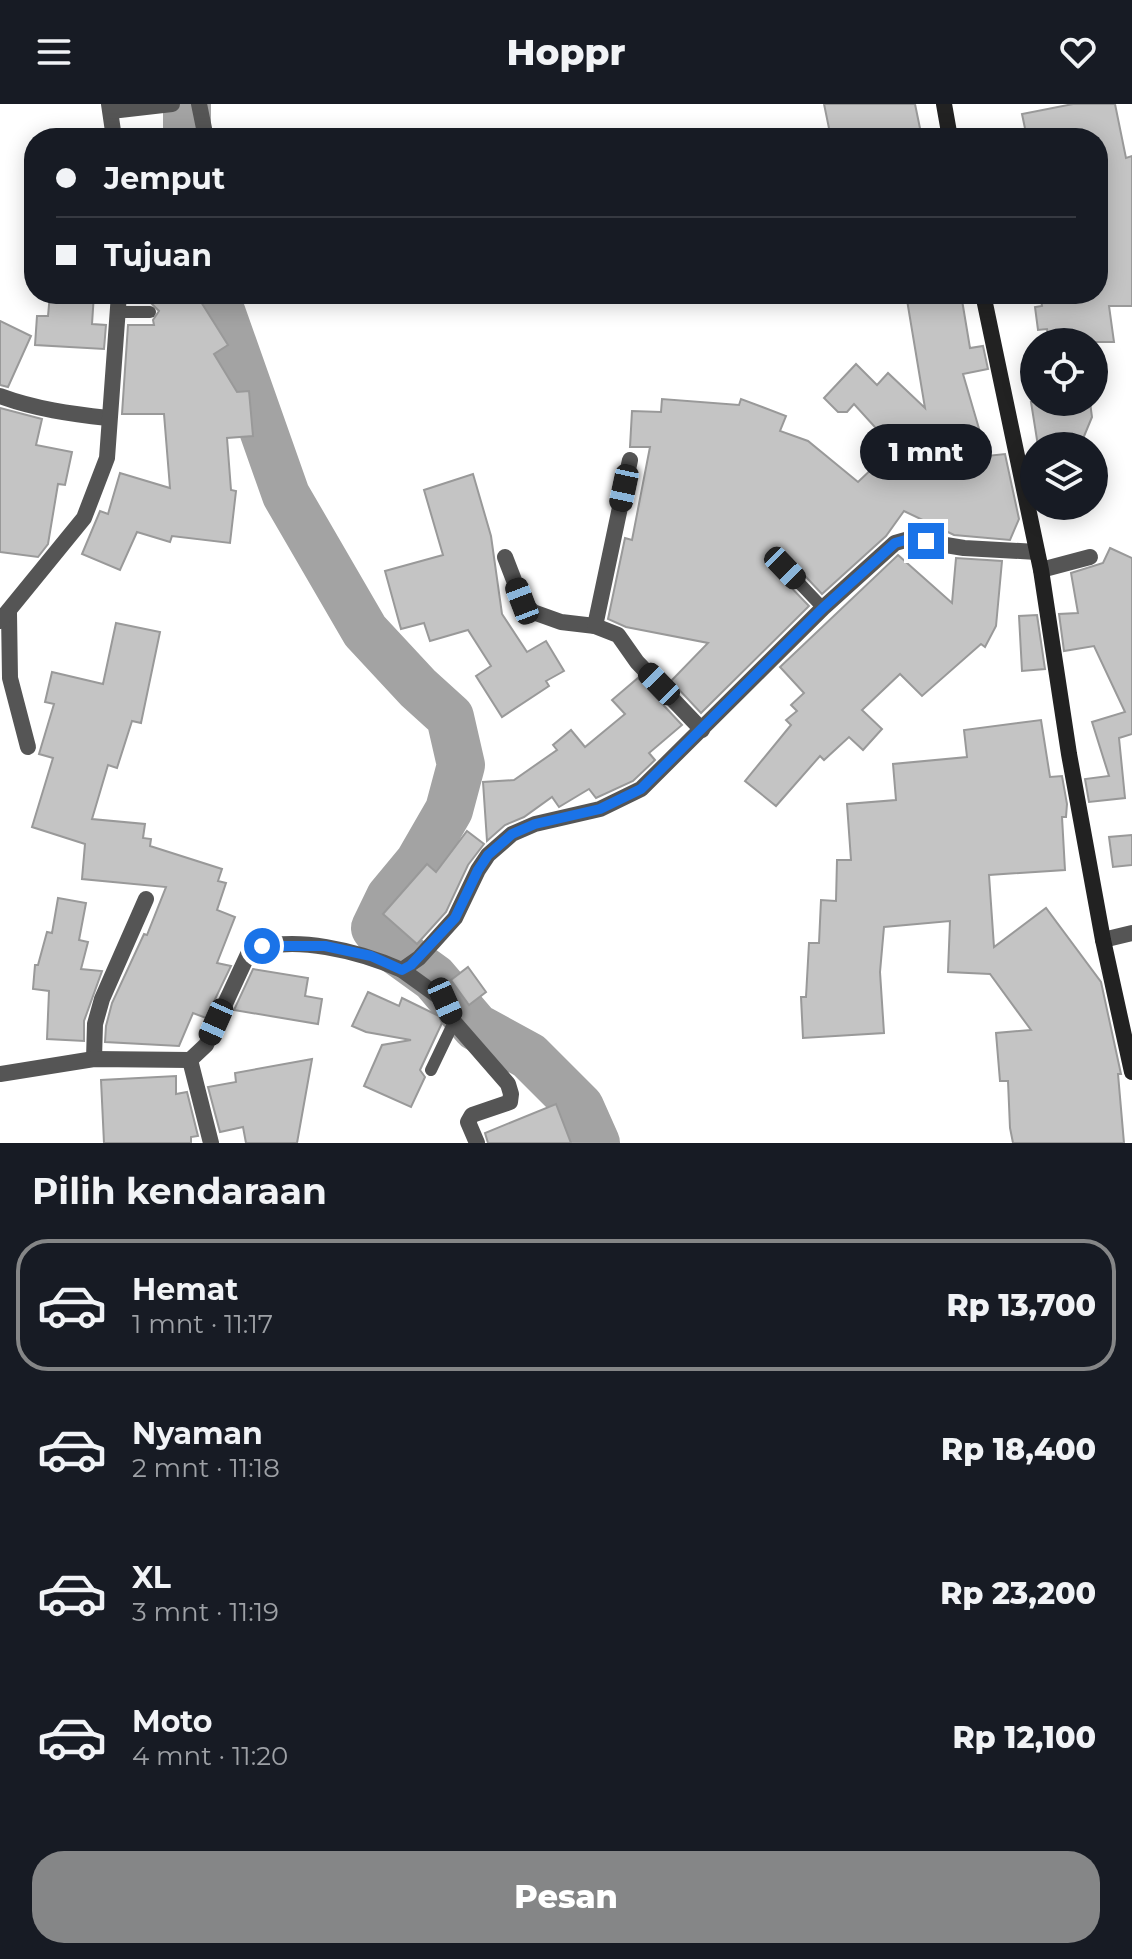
<!DOCTYPE html>
<html lang="id">
<meta charset="utf-8">
<style>
:root{--surface:#171b24;--page:#242831;--text:#f1f3f6;--muted:#9ea1a6;--line:#363941;--accent:#858687}
body{margin:0;font-family:Montserrat,sans-serif;background:var(--page);color:var(--text);height:100vh;display:flex;flex-direction:column;font-size:30px;white-space:nowrap}
*{box-sizing:border-box;margin:0}
p{font-size:26px;color:var(--muted)}
.icon{flex:none;width:44px;height:44px;fill:none;stroke:currentColor;stroke-width:2;stroke-linecap:round;stroke-linejoin:round}
.map{position:relative;height:1039px;overflow:hidden}
.side{display:flex;flex-direction:column;background:var(--surface);flex:1}
.side>*{flex:none}
.guide{position:absolute;left:24px;top:24px;width:1084px;height:176px;border-radius:32px;box-shadow:0 4px 20px #0003;display:grid;align-content:center;height:176px;padding:0 32px;background:var(--surface)}
.controls{position:absolute;left:1020px;top:224px;display:grid;gap:16px}
.controls a{display:grid;place-items:center;width:88px;height:88px;border-radius:50%;background:var(--surface);box-shadow:0 4px 20px #0003;font-size:40px}
.end{position:absolute;width:36px;height:36px;margin:-18px;border:10px solid #1a73e8;background:#fff;box-shadow:0 0 0 4px #fff}
.from{border-radius:50%}
.bubble{position:absolute;height:56px;border-radius:28px;background:var(--surface);box-shadow:0 4px 20px #0003;font-size:26px;font-weight:800;line-height:56px;text-align:center}
.car{position:absolute;width:24px;height:48px;margin:-24px -12px;border-radius:10px;box-shadow:0 0 6px 2px #0007;background:linear-gradient(#222 24%,#8ab4d8 0 40%,#222 0 76%,#8ab4d8 0 86%,#222 0)}
.guide b{display:flex;align-items:center;gap:28px;height:76px;font-size:30px}
.guide b+b{border-top:2px solid var(--line)}
.guide i{width:20px;height:20px;background:var(--text)}
ul{padding:0;list-style:none}
li{display:flex;align-items:center;gap:24px;height:132px;margin:0 16px 12px;padding:0 16px;border:4px solid transparent;border-radius:32px}
li div{flex:1}
li b{display:block;font-size:30px}
li em{font-style:normal;font-weight:800}
li.current{border-color:var(--accent)}
li>.icon{width:72px;height:72px;stroke-width:1.5}
h2{padding:0 32px;font-size:36px;line-height:96px}
.action{display:flex;gap:16px;margin-top:auto;padding:16px 32px}
.action a{flex:1;height:92px;border-radius:32px;background:var(--accent);color:#fff;font-size:32px;font-weight:800;line-height:92px;text-align:center}
header{display:flex;justify-content:space-between;align-items:center;height:104px;padding:0 32px;background:var(--surface);font-size:36px;font-weight:800}
.map>svg:first-child{display:block}
</style>
<header><svg class="icon" aria-label="menu" viewBox="0 0 24 24"><path d="M4 6h16M4 12h16M4 18h16"/></svg>Hoppr<svg class="icon" aria-label="heart" viewBox="0 0 24 24"><path d="M12 20l-8-8c-3-5 5-10 8-4 3-6 11-1 8 4z"/></svg></header>
<div class="map">
<svg width="1132" height="1039" viewBox="0 0 1132 1039">
<rect width="100%" height="100%" fill="#fff"/>
<g fill="none" stroke-linecap="round" stroke-linejoin="round">
<g stroke="#a3a3a3" stroke-width="48">
<path d="M187,0V34"/>
<path d="M215,190L286,391L365,527L418,584L450,613L461,661L449,706L419,758L390,793L375,824L387,840L434,874L476,923L529,952L580,1003L596,1039"/>
</g>
</g>
<g fill="#c4c4c4" stroke="#999" stroke-width="2">
<path d="M824,0H915L922,34H831Z"/>
<path d="M1073,0H1115L1126,54L1132,52V202H1109L1114,238H1049L1047,225L1038,226L1035,203L1042,202L1040,190H1098V34H1027L1022,10Z"/>
<path d="M50,190H94L92,220L106,221L104,245L35,241L37,212H48Z"/>
<path d="M154,190H196L228,241L214,250L237,288L249,287L253,332L227,334L231,386L236,387L230,439L172,432L170,438L137,428L120,466L82,450L100,407L108,410L120,369L170,384L164,310H122L128,221H154L153,216L159,207L151,199L150,196H155Z"/>
<path d="M906,190H961L970,244L983,242L988,265L963,270L987,352L1005,350L1019,415L1010,436L954,431L904,407L886,432L822,490L791,457H779L776,462L778,470L809,502L701,609L671,577L708,539L626,523L608,515L625,434L632,436L650,343H630L632,307L661,308L662,295L739,301L741,295L786,312L780,327L808,337L858,378L876,361L906,372L885,352L894,344L854,300L847,308H838L824,294L856,260L877,281L888,269L925,304Z"/>
<path d="M0,217L31,232L8,283L0,281Z"/>
<path d="M1031,298H1090L1092,313L1080,342H1038Z"/>
<path d="M0,304L42,315L36,341L72,348L65,381L58,380L48,440L38,453L0,448Z"/>
<path d="M473,370L491,432L502,510L527,548L546,537L564,567L546,577L549,582L502,613L476,572L491,562L468,526L430,537L424,519L401,525L385,467L443,451L424,386Z"/>
<path d="M1110,444L1132,454V630L1119,634L1125,694L1089,698L1085,675L1109,672L1092,618L1125,608L1094,542L1064,547L1059,510L1078,509L1071,469L1103,459Z"/>
<path d="M898,451L952,499L956,454L1002,457L996,522L985,543L981,540L922,592L900,570L862,606L882,625L863,646L849,633L824,656L820,652L776,702L745,677L791,621L786,616L797,607L791,601L804,589L780,563Z"/>
<path d="M1037,511L1045,565L1022,567L1019,512Z"/>
<path d="M116,519L160,528L141,619L132,617L117,664L108,661L92,715L145,720L143,734L151,735L150,742L222,765L218,777L226,779L217,806L235,813L217,859L231,862L206,914L193,909L179,942L105,938L106,922L112,899L144,830L147,831L166,783L82,775L85,740L32,723L53,654L39,650L54,600L45,598L52,568L103,580Z"/>
<path d="M638,574L682,621L649,649L655,656L633,677L596,694L589,685L559,703L552,693L524,713L505,721L487,737L483,678L514,676L557,646L553,641L571,626L585,643L625,610L612,596Z"/>
<path d="M1041,616L1050,673L1062,672L1067,700L1066,713H1062L1065,766L989,771L994,843L1046,804L1101,878L1121,970H1118L1124,1039H1013L1010,1024L1008,977H1000L996,929L1031,926L990,870L948,868L950,817L884,823L880,868L884,929L803,934L801,893H806L809,839H819L821,796L836,797L837,756H851L847,700L896,696L893,660L967,653L964,626Z"/>
<path d="M467,727L484,740L468,761L446,808L417,840L383,810L427,760L436,768Z"/>
<path d="M1132,731V761L1113,763L1109,733Z"/>
<path d="M58,794L86,799L79,836L88,838L81,865L102,867L84,917V937L47,935L49,887L33,885L35,861H38L47,828L52,829Z"/>
<path d="M468,863L486,888L469,901L451,876Z"/>
<path d="M253,865L308,874L305,892L322,895L318,920L234,906Z"/>
<path d="M368,888L399,902L402,894L439,912L442,919L420,966L425,973L411,1003L364,982L382,941L411,936L366,928L352,922Z"/>
<path d="M312,955L297,1039H246L243,1023L220,1028L208,983L236,978L235,969Z"/>
<path d="M176,972V990L187,988L198,1032L191,1033V1039H104L101,976Z"/>
<path d="M556,1000L571,1039H488L485,1029Z"/>
</g>
<g fill="none" stroke-linecap="round" stroke-linejoin="round">
<g stroke="#555" stroke-width="12">
<path d="M120,208H150"/>
<path d="M785,464L823,504"/>
<path d="M431,966L454,918"/>
</g>
<g stroke="#555" stroke-width="16">
<path d="M109,0L114,34"/>
<path d="M199,0L206,34"/>
<path d="M111,7L172,0"/>
<path d="M0,292C35,305 71,310 108,314"/>
<path d="M505,453L522,497L533,508L561,518L595,522L618,531L637,558L702,626"/>
<path d="M1041,466L1090,453"/>
<path d="M9,509L10,574L28,643"/>
<path d="M0,517L84,414L107,354L119,190"/>
<path d="M595,522L630,356"/>
<path d="M1103,836L1132,829"/>
<path d="M402,866L445,897L454,918L508,980L511,990L510,998L472,1011L468,1018L477,1039"/>
<path d="M94,955L95,920L102,895L146,795"/>
<path d="M190,956L211,1039"/>
<path d="M0,970L94,955L190,956L206,941L249,848C292,829 361,848 402,866L419,854L455,814L478,766L488,751L512,730L535,720L600,705L641,685L823,504L895,439L909,435L964,444L1037,448"/>
</g>
<g stroke="#222" stroke-width="16">
<path d="M944,0L950,34"/>
<path d="M983,190L1041,466L1069,650L1103,836L1132,968"/>
</g>
</g>
<g fill="none" stroke-linecap="round" stroke-linejoin="round">
<path stroke="#1a73e8" stroke-width="10" d="M262,842H325L371,852L402,866L411,861L455,814L478,766L488,751L512,730L535,720L600,705L641,685L823,504L895,439L909,435L926,437"/>
</g>
</svg>
<div class="controls">
<a><svg class="icon" aria-label="locate" viewBox="0 0 24 24"><circle cx="12" cy="12" r="6"/><path d="M12 2v4M12 18v4M2 12h4M18 12h4"/></svg></a>
<a><svg class="icon" aria-label="layers" viewBox="0 0 24 24"><path d="M12 4l9 5-9 5-9-5zM3 14l9 5 9-5"/></svg></a>
</div>
<i class="end from" style="left:262px;top:842px"></i>
<i class="end" style="left:926px;top:437px"></i>
<div class="bubble" style="left:860px;top:320px;width:132px">1 mnt</div>
<i class="car" style="left:624px;top:384px;rotate:192deg"></i>
<i class="car" style="left:785px;top:464px;rotate:136deg"></i>
<i class="car" style="left:522px;top:497px;rotate:339deg"></i>
<i class="car" style="left:659px;top:580px;rotate:316deg"></i>
<i class="car" style="left:445px;top:897px;rotate:156deg"></i>
<i class="car" style="left:216px;top:918px;rotate:204deg"></i>
<div class="guide">
<b><i class="from"></i>Jemput</b>
<b><i></i>Tujuan</b>
</div>
</div>
<section class="side">
<h2>Pilih kendaraan</h2>
<ul>
<li class="current"><svg class="icon" aria-label="car" viewBox="0 0 24 24"><path d="M5 17H2v-5l4-1 3-4h7l3 4 3 1v5h-3M9 17h6M6 11h13"/><circle cx="7" cy="17" r="2"/><circle cx="17" cy="17" r="2"/></svg><div><b>Hemat</b><p>1 mnt · 11:17</p></div><em>Rp 13,700</em></li>
<li><svg class="icon" aria-label="car" viewBox="0 0 24 24"><path d="M5 17H2v-5l4-1 3-4h7l3 4 3 1v5h-3M9 17h6M6 11h13"/><circle cx="7" cy="17" r="2"/><circle cx="17" cy="17" r="2"/></svg><div><b>Nyaman</b><p>2 mnt · 11:18</p></div><em>Rp 18,400</em></li>
<li><svg class="icon" aria-label="car" viewBox="0 0 24 24"><path d="M5 17H2v-5l4-1 3-4h7l3 4 3 1v5h-3M9 17h6M6 11h13"/><circle cx="7" cy="17" r="2"/><circle cx="17" cy="17" r="2"/></svg><div><b>XL</b><p>3 mnt · 11:19</p></div><em>Rp 23,200</em></li>
<li><svg class="icon" aria-label="car" viewBox="0 0 24 24"><path d="M5 17H2v-5l4-1 3-4h7l3 4 3 1v5h-3M9 17h6M6 11h13"/><circle cx="7" cy="17" r="2"/><circle cx="17" cy="17" r="2"/></svg><div><b>Moto</b><p>4 mnt · 11:20</p></div><em>Rp 12,100</em></li>
</ul>
<div class="action"><a>Pesan</a></div>
</section>
